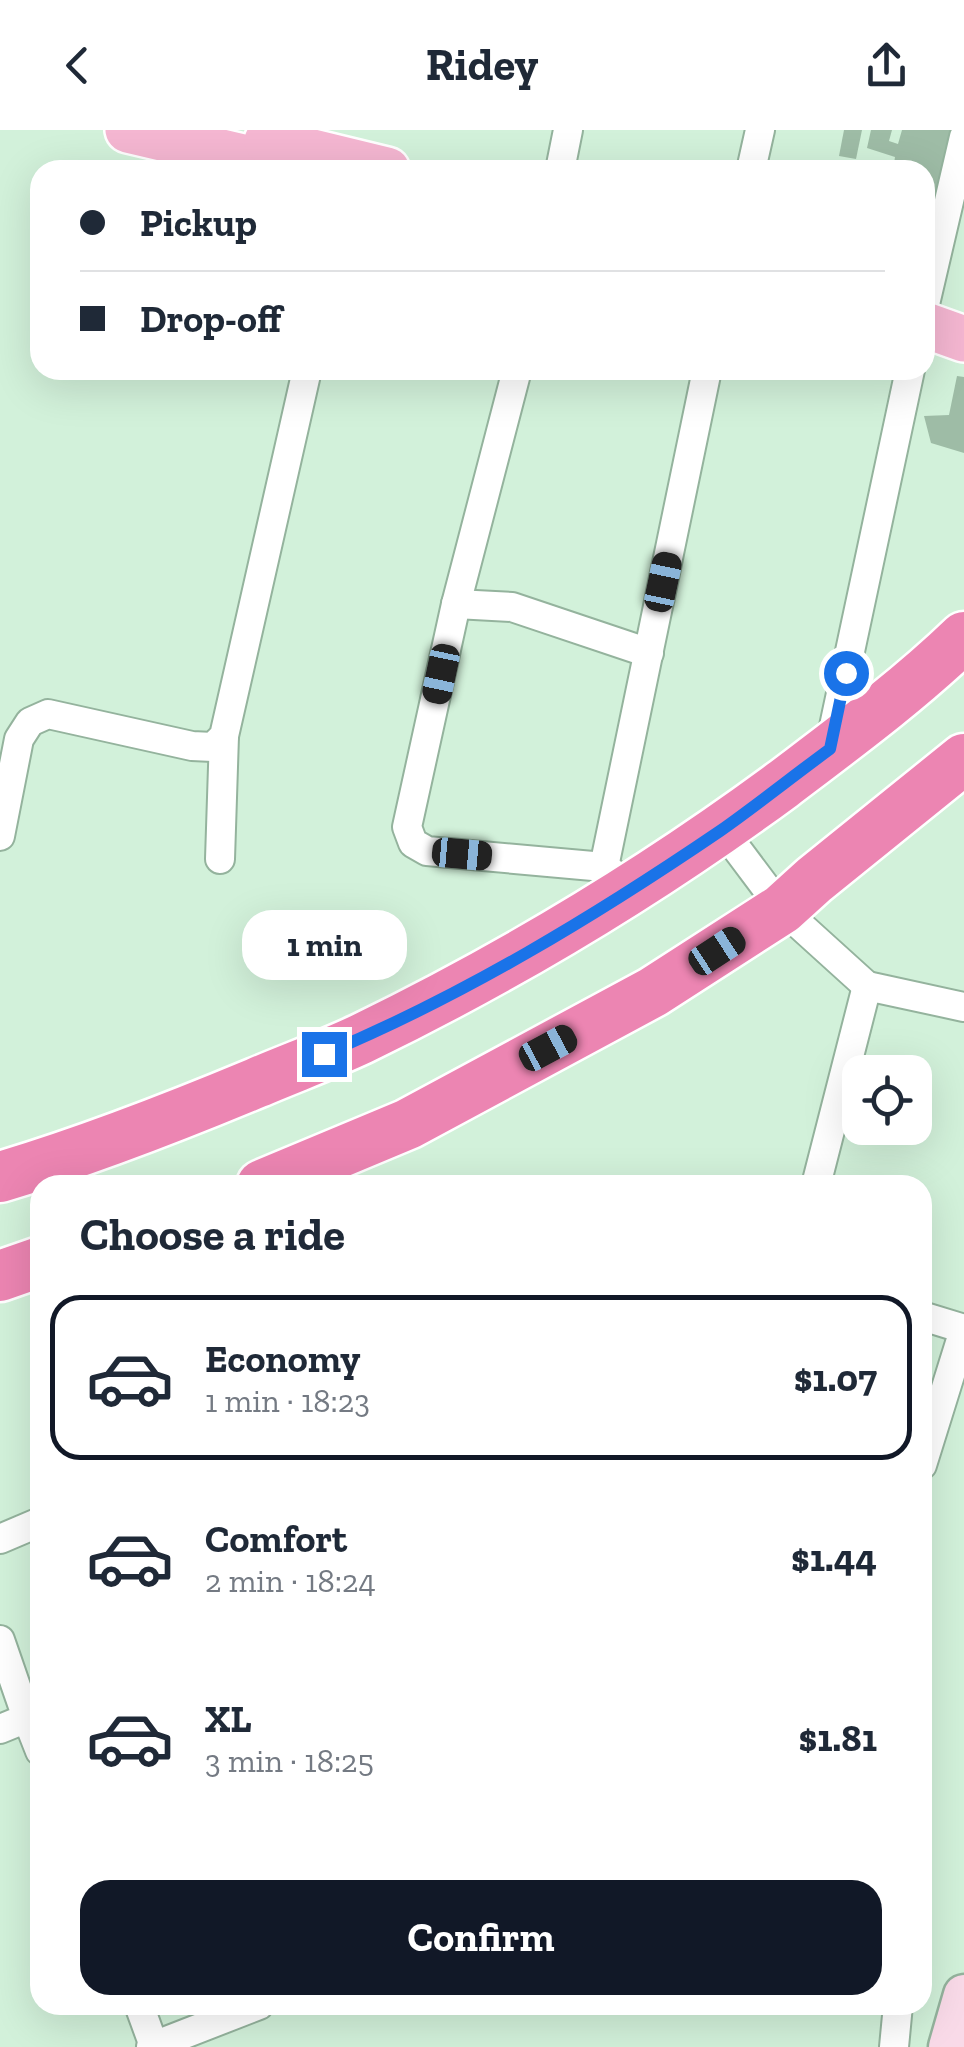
<!DOCTYPE html>
<meta charset="utf-8">
<style>
:root{--surface:#fff;--page:#f6f6f7;--text:#1f2937;--muted:#747a83;--line:#e0e1e3;--accent:#111827}
body{margin:0;font-family:"Zilla Slab",serif;background:var(--page);color:var(--text);height:100vh;display:flex;flex-direction:column;font-size:38px;white-space:nowrap}
*{box-sizing:border-box;margin:0}
p{font-size:32px;color:var(--muted)}
.icon{flex:none;width:55px;height:55px;fill:none;stroke:currentColor;stroke-width:2;stroke-linecap:round;stroke-linejoin:round}
.map{position:relative;flex:1;overflow:hidden}
.details{position:absolute;left:30px;top:1045px;width:902px;height:840px;display:flex;flex-direction:column;background:var(--surface);border-radius:30px;box-shadow:0 10px 40px #0002}
.details>*{flex:none}
.hud{position:absolute;left:30px;top:30px;width:905px;height:220px;border-radius:30px;box-shadow:0 10px 40px #0002;display:grid;align-content:center;height:220px;padding:0 50px;background:var(--surface)}
.controls{position:absolute;left:842px;top:925px;display:grid;gap:20px}
.controls a{display:grid;place-items:center;width:90px;height:90px;border-radius:20px;background:var(--surface);box-shadow:0 10px 40px #0002;font-size:50px}
.end{position:absolute;width:45px;height:45px;margin:-22px;border:12px solid #1a73e8;background:#fff;box-shadow:0 0 0 5px #fff}
.from{border-radius:50%}
.bubble{position:absolute;height:70px;border-radius:30px;background:var(--surface);box-shadow:0 10px 40px #0002;font-size:32px;font-weight:700;line-height:70px;text-align:center}
.car{position:absolute;width:30px;height:60px;margin:-30px -15px;border-radius:12px;box-shadow:0 0 8px 2px #0007;background:linear-gradient(#222 24%,#8ab4d8 0 40%,#222 0 76%,#8ab4d8 0 86%,#222 0)}
.hud b{display:flex;align-items:center;gap:35px;height:95px;font-size:38px}
.hud b+b{border-top:2px solid var(--line)}
.hud i{width:25px;height:25px;background:var(--text)}
ul{padding:0;list-style:none}
li{display:flex;align-items:center;gap:30px;height:165px;margin:0 20px 15px;padding:0 30px;border:5px solid transparent;border-radius:30px}
li div{flex:1}
li b{display:block;font-size:38px}
li em{font-style:normal;font-weight:700}
li.active{border-color:var(--accent)}
li>.icon{width:90px;height:90px;stroke-width:1.5}
h2{padding:0 50px;font-size:45px;line-height:120px}
.action{display:flex;gap:20px;margin-top:auto;padding:20px 50px}
.action a{flex:1;height:115px;border-radius:30px;background:var(--accent);color:#fff;font-size:40px;font-weight:700;line-height:115px;text-align:center}
header{display:flex;justify-content:space-between;align-items:center;height:130px;padding:0 50px;background:var(--surface);font-size:45px;font-weight:700}
.map>svg:first-child{display:block}
</style>
<header><svg class="icon" aria-label="back" viewBox="0 0 24 24"><path d="M15 5l-7 7 7 7"/></svg>Ridey<svg class="icon" aria-label="share" viewBox="0 0 24 24"><path d="M12 15V3M7 8l5-5 5 5M5 13v7h14v-7"/></svg></header>
<div class="map">
<svg width="964" height="1917" viewBox="0 0 964 1917">
<rect width="100%" height="100%" fill="#d2f1da"/>
<g fill="#9ebca6">
<path d="M844,0H862L856,29L839,26Z"/>
<path d="M871,0H892L889,11L898,14L902,0H953L927,131H925V40H893L895,27L867,18Z"/>
<path d="M957,246L964,247V323L931,313L924,286L949,285Z"/>
</g>
<g fill="none" stroke-linecap="round" stroke-linejoin="round">
<defs>
<g id="street">
<path d="M560,40L568,0"/>
<path d="M751,40L760,0"/>
<path d="M925,174L964,7"/>
<path d="M517,240L456,474L407,697L413,713L427,721L604,737L634,758"/>
<path d="M456,474L512,477L649,523"/>
<path d="M830,615L910,240"/>
<path d="M722,699L782,779L867,856"/>
<path d="M0,706L19,609L30,592L48,584L192,616L213,617L224,606L307,240"/>
<path d="M220,729L224,606"/>
<path d="M604,737L707,240"/>
<path d="M816,1055L867,856L964,877"/>
<path d="M922,1186L964,1199"/>
<path d="M922,1335L964,1200"/>
<path d="M0,1409L40,1392"/>
<path d="M0,1510L27,1588L0,1599"/>
<path d="M27,1588L40,1621"/>
<path d="M139,1875L154,1916"/>
<path d="M151,1917L259,1875"/>
<path d="M894,1917L898,1875"/>
</g>
<path id="secondary" d="M949,1917L964,1865"/>
<g id="primary">
<path d="M128,0L298,40"/>
<path d="M267,11L387,40"/>
<path d="M925,195L964,209"/>
</g>
<g id="highway">
<path d="M0,1047C88,1021 172,988 256,953C291,938 327,925 361,909C509,837 649,753 782,655C844,608 908,561 964,507"/>
<path d="M262,1055L408,994L653,862L782,779L814,750L964,629"/>
<path d="M0,1146L40,1132"/>
</g>
</defs>
<use href="#street" stroke="#94b39d" stroke-width="32"/>
<use href="#secondary" stroke="#94b39d" stroke-width="45"/>
<use href="#primary" stroke="#fff" stroke-width="50"/>
<use href="#highway" stroke="#fff" stroke-width="55"/>
<use href="#street" stroke="#fff" stroke-width="28"/>
<use href="#secondary" stroke="#f9dae8" stroke-width="40"/>
<use href="#primary" stroke="#f4b6d1" stroke-width="45"/>
<use href="#highway" stroke="#ec85b2" stroke-width="50"/>
</g>
<g fill="none" stroke-linecap="round" stroke-linejoin="round">
<path stroke="#1a73e8" stroke-width="12" d="M324,924C463,866 595,786 720,701C757,675 793,646 830,619L846,543"/>
</g>
</svg>
<div class="controls">
<a><svg class="icon" aria-label="locate" viewBox="0 0 24 24"><circle cx="12" cy="12" r="6"/><path d="M12 2v4M12 18v4M2 12h4M18 12h4"/></svg></a>
</div>
<i class="end from" style="left:846px;top:543px"></i>
<i class="end" style="left:324px;top:924px"></i>
<div class="bubble" style="left:242px;top:780px;width:165px">1 min</div>
<i class="car" style="left:663px;top:452px;rotate:12deg"></i>
<i class="car" style="left:441px;top:544px;rotate:192deg"></i>
<i class="car" style="left:462px;top:724px;rotate:95deg"></i>
<i class="car" style="left:717px;top:821px;rotate:57deg"></i>
<i class="car" style="left:548px;top:918px;rotate:62deg"></i>
<div class="hud">
<b><i class="from"></i>Pickup</b>
<b><i></i>Drop-off</b>
</div>
<section class="details">
<h2>Choose a ride</h2>
<ul>
<li class="active"><svg class="icon" aria-label="car" viewBox="0 0 24 24"><path d="M5 17H2v-5l4-1 3-4h7l3 4 3 1v5h-3M9 17h6M6 11h13"/><circle cx="7" cy="17" r="2"/><circle cx="17" cy="17" r="2"/></svg><div><b>Economy</b><p>1 min · 18:23</p></div><em>$1.07</em></li>
<li><svg class="icon" aria-label="car" viewBox="0 0 24 24"><path d="M5 17H2v-5l4-1 3-4h7l3 4 3 1v5h-3M9 17h6M6 11h13"/><circle cx="7" cy="17" r="2"/><circle cx="17" cy="17" r="2"/></svg><div><b>Comfort</b><p>2 min · 18:24</p></div><em>$1.44</em></li>
<li><svg class="icon" aria-label="car" viewBox="0 0 24 24"><path d="M5 17H2v-5l4-1 3-4h7l3 4 3 1v5h-3M9 17h6M6 11h13"/><circle cx="7" cy="17" r="2"/><circle cx="17" cy="17" r="2"/></svg><div><b>XL</b><p>3 min · 18:25</p></div><em>$1.81</em></li>
</ul>
<div class="action"><a>Confirm</a></div>
</section>
</div>
